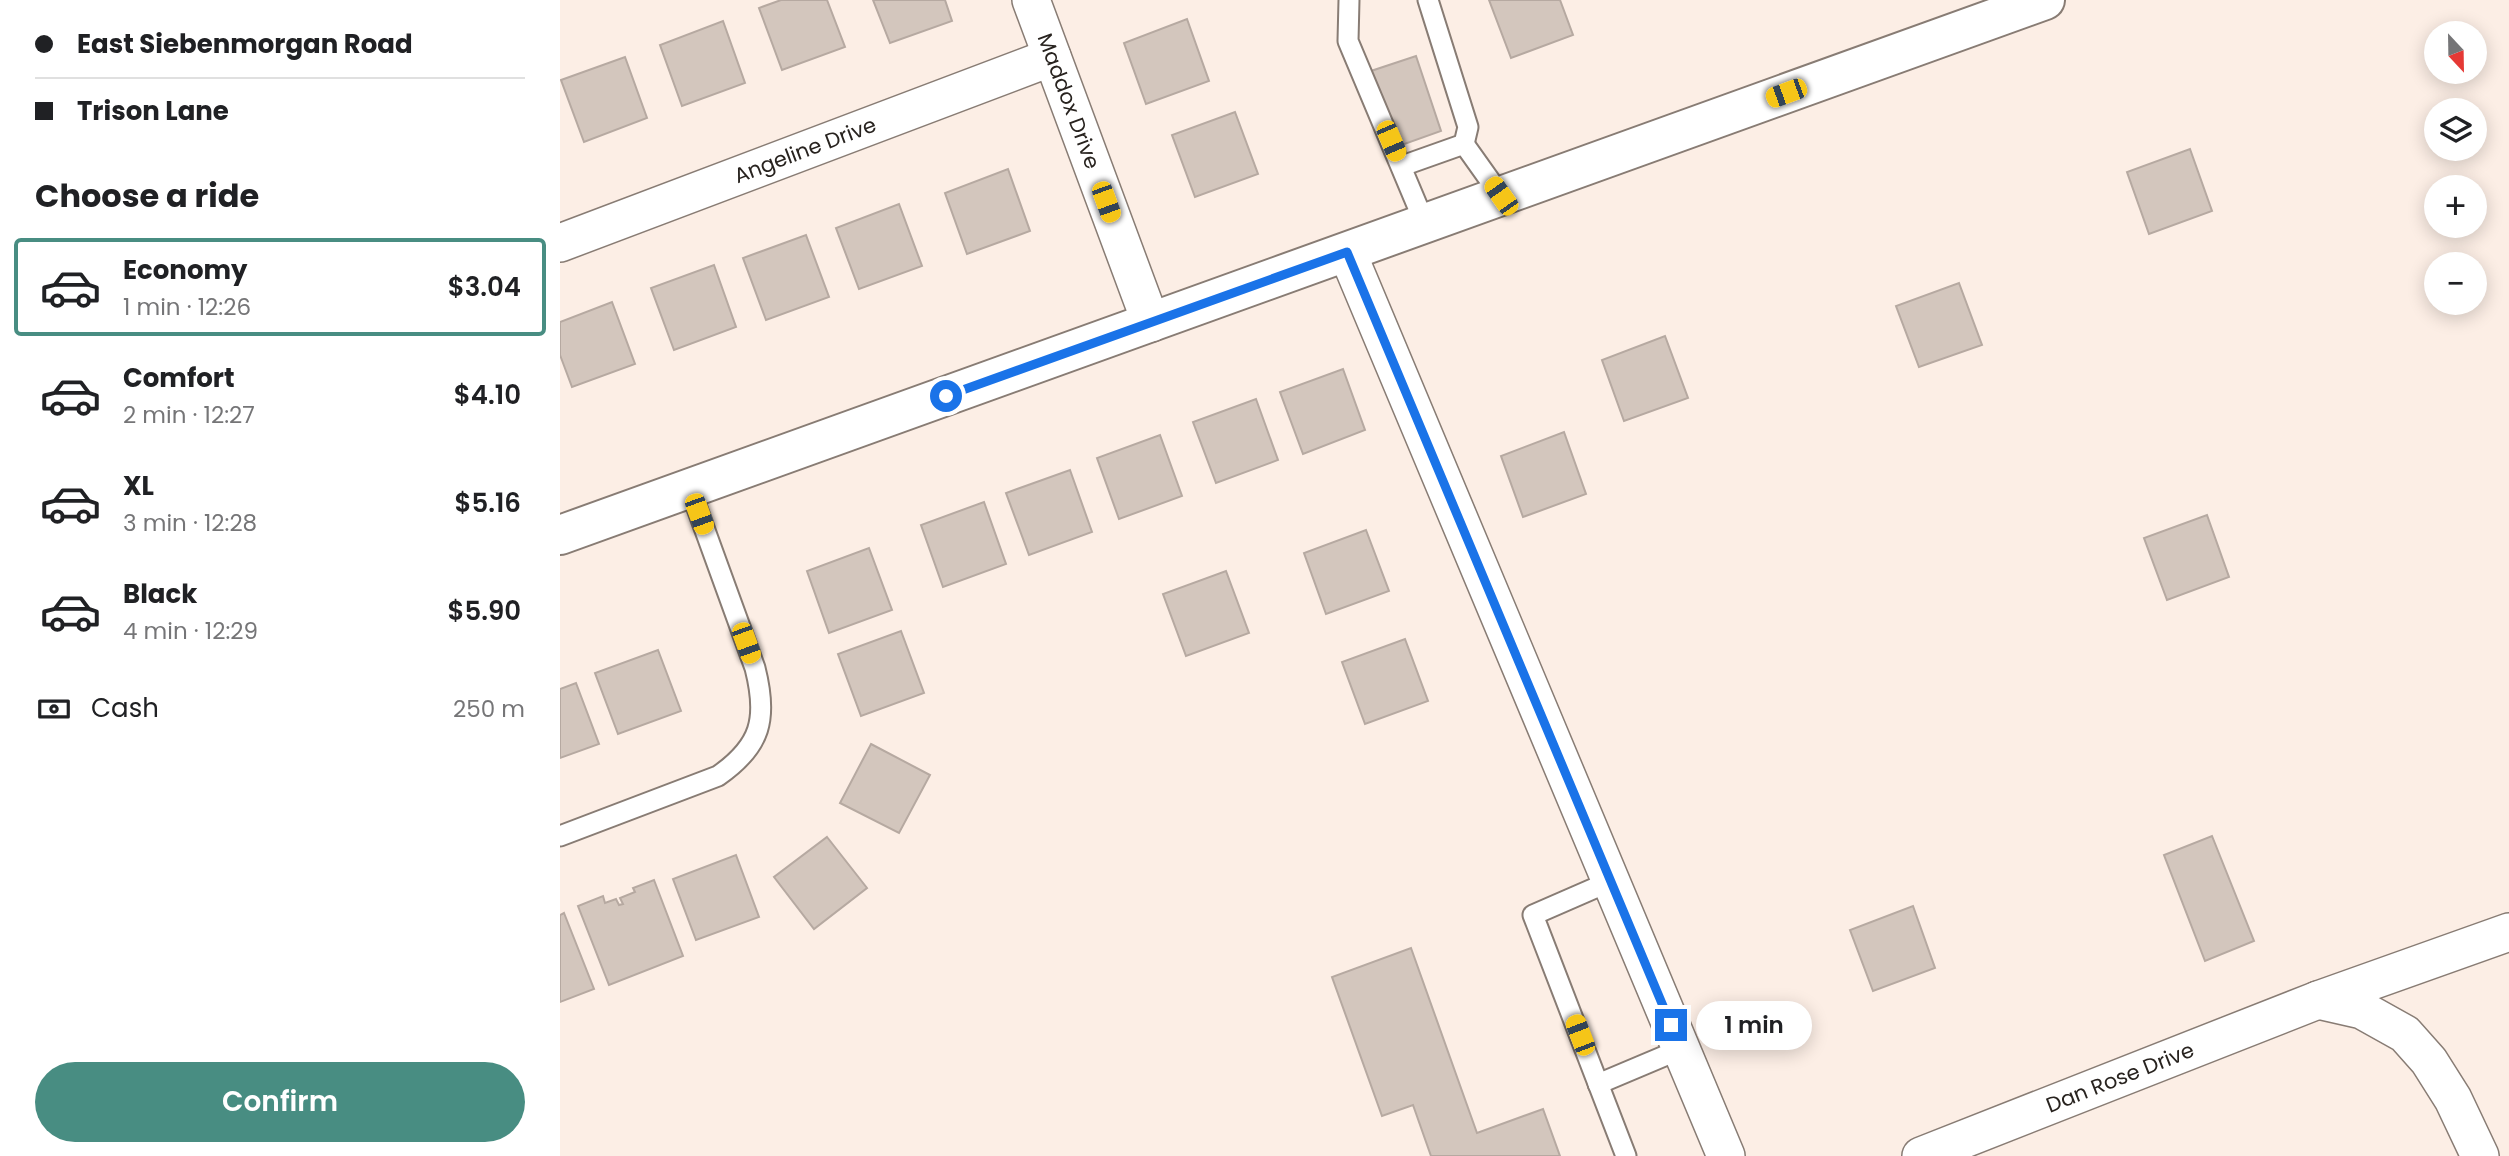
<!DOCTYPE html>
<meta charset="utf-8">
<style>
:root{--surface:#fff;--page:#f2f2f2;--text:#202124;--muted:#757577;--line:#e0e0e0;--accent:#488d82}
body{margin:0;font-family:Poppins,sans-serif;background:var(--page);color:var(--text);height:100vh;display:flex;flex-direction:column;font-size:26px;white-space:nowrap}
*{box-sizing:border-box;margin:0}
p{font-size:23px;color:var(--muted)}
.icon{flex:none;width:38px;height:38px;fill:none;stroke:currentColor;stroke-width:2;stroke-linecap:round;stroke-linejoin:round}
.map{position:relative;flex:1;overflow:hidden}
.details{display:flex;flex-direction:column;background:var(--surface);width:560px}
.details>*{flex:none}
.guide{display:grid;align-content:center;height:154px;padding:0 35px;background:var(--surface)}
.needle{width:46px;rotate:158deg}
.tools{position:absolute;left:1864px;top:21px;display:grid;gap:14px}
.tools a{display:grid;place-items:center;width:63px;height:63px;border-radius:50%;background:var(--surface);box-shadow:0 4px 18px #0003;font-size:35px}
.end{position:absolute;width:32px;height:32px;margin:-16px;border:9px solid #1a73e8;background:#fff;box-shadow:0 0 0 4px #fff}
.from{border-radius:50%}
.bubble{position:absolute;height:49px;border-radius:24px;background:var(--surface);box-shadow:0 4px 18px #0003;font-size:23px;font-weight:600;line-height:49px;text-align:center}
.car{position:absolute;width:21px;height:42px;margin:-21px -10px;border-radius:9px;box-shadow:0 0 5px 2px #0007;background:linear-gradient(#f5c518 24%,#345 0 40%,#f5c518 0 76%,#345 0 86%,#f5c518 0)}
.guide b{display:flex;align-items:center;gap:24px;height:66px;font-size:26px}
.guide b+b{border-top:2px solid var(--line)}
.guide i{width:18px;height:18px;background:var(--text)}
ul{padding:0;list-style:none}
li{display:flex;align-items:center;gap:21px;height:98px;margin:0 14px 10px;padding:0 21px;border:4px solid transparent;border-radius:7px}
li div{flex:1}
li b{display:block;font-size:26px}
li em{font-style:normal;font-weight:600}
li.active{border-color:var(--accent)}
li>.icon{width:63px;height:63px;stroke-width:1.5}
h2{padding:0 35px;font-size:32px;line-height:84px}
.pay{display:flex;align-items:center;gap:18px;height:77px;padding:0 35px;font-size:26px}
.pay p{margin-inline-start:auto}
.button{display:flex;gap:14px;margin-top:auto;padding:14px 35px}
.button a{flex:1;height:80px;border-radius:42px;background:var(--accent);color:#fff;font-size:28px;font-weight:600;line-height:80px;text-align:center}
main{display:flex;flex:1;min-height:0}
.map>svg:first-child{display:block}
</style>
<main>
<section class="details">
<div class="guide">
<b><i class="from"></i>East Siebenmorgan Road</b>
<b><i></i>Trison Lane</b>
</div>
<h2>Choose a ride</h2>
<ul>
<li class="active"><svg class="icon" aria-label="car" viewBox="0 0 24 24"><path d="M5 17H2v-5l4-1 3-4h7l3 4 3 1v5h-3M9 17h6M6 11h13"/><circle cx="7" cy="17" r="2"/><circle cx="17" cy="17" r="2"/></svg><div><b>Economy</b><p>1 min · 12:26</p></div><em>$3.04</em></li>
<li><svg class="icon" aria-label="car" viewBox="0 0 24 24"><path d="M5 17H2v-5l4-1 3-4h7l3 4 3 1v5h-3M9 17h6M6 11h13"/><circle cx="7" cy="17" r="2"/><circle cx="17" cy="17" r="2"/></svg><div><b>Comfort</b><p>2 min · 12:27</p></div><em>$4.10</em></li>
<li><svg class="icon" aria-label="car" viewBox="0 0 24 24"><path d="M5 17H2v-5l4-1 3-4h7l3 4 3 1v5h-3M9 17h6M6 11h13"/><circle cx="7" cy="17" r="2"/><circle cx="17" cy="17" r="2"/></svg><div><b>XL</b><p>3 min · 12:28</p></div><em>$5.16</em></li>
<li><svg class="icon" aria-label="car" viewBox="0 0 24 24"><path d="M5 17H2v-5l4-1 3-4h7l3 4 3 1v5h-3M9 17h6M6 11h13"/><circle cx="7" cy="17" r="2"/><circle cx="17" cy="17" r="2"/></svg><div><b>Black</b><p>4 min · 12:29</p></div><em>$5.90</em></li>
</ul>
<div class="pay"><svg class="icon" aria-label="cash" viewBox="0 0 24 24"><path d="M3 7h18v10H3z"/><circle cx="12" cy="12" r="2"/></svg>Cash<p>250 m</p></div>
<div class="button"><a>Confirm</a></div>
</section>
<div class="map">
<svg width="1949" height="1156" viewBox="0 0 1949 1156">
<rect width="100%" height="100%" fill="#fceee5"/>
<g fill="#d3c6bd" stroke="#b6a9a1" stroke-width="2">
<path d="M221,0H267L285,47L222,70L199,8Z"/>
<path d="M313,0H385L392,21L330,43Z"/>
<path d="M929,0H1000L1013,35L951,58Z"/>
<path d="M627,19L649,81L586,104L564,43Z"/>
<path d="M163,21L185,83L122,106L100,45Z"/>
<path d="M856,56L881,131L836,147L811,71Z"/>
<path d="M65,57L87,118L24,142L1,80Z"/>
<path d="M675,112L698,174L635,197L612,135Z"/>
<path d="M1630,149L1652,211L1589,234L1567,172Z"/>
<path d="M448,169L470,231L407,254L385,193Z"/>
<path d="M339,204L362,266L299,289L276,228Z"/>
<path d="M246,235L269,297L206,320L183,258Z"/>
<path d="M154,265L176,327L114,350L91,288Z"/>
<path d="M1399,283L1422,345L1359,367L1336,306Z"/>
<path d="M52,302L75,364L12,387L0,355V322Z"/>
<path d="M1105,336L1128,398L1064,421L1042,360Z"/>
<path d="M783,369L805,430L743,454L720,392Z"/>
<path d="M696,399L718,460L656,483L633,422Z"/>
<path d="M1004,432L1026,494L963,517L941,456Z"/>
<path d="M600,435L622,496L559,519L537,458Z"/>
<path d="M510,470L532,532L469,555L446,493Z"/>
<path d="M424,502L446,564L383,587L361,525Z"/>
<path d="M1647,515L1669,577L1607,600L1584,538Z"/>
<path d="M806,530L829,591L766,614L744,553Z"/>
<path d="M309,548L332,610L269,633L247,571Z"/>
<path d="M666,571L689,633L626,656L603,594Z"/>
<path d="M341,631L364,693L301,716L278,654Z"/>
<path d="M845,639L868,701L805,724L782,662Z"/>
<path d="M98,650L121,711L58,734L35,673Z"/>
<path d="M16,683L39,744L0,758V689Z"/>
<path d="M311,744L370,775L339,833L280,803Z"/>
<path d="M1652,836L1694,941L1645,961L1604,855Z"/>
<path d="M267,837L307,888L254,929L214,877Z"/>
<path d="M176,855L199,917L136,940L113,879Z"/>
<path d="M94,880L123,956L49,985L18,906L43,896L45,903L56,899L59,905L63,904L60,898L75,892L73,888Z"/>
<path d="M1353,906L1375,968L1313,991L1290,930Z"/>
<path d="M4,913L34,989L0,1002V915Z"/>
<path d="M851,948L917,1133L983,1109L1000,1156H871L853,1105L822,1116L772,977Z"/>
</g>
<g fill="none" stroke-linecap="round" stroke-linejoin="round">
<defs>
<g id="service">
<path d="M789,0L788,41L865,224"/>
<path d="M904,144L941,196"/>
<path d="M842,166L904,144L908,127L868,0"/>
<path d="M0,836L158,776C201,746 208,719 195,668L130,489"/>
<path d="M1051,881L973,915L1066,1156"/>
<path d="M1038,1084L1121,1049"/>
</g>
<g id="minor">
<path id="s1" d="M471,0L591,323"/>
<path id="s2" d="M0,243L492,57"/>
<path d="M787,252L1166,1156"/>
<path d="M1758,1000L1802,1010L1845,1034L1869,1061L1893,1099L1920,1156"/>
<path id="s3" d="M1361,1156L1758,1000L1949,932"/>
</g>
<path id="tertiary" d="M0,535L1485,0"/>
</defs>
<use href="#service" stroke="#887c74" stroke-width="23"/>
<use href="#minor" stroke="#887c74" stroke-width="40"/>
<use href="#tertiary" stroke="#887c74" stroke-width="42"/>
<use href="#service" stroke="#fff" stroke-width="19"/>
<use href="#minor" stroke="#fff" stroke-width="37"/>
<use href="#tertiary" stroke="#fff" stroke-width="38"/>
</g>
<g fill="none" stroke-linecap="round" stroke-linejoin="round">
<path stroke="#1a73e8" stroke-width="9" d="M386,396L787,252L1111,1025"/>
</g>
<g text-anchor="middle" stroke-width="5" stroke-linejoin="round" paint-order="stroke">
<g font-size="21" fill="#28231f" stroke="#fceee5">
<text dy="7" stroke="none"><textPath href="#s1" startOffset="108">Maddox Drive</textPath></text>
<text dy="7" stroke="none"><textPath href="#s2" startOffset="262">Angeline Drive</textPath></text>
<text dy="7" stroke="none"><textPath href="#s3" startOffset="214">Dan Rose Drive</textPath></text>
</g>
</g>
</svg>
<div class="tools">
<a><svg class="needle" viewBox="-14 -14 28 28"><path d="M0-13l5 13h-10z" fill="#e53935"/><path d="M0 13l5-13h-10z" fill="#757577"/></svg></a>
<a><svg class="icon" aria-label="layers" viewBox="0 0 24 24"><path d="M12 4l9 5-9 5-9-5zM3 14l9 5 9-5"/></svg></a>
<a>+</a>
<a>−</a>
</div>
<i class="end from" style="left:386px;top:396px"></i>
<i class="end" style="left:1111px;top:1025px"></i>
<div class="bubble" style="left:1136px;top:1001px;width:116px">1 min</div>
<i class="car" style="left:1226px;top:93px;rotate:250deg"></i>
<i class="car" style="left:831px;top:141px;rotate:157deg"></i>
<i class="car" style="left:941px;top:196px;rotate:325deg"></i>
<i class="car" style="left:546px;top:202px;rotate:160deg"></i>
<i class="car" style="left:139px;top:514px;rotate:160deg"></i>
<i class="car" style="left:186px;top:643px;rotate:160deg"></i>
<i class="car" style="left:1020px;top:1035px;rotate:339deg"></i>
</div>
</main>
